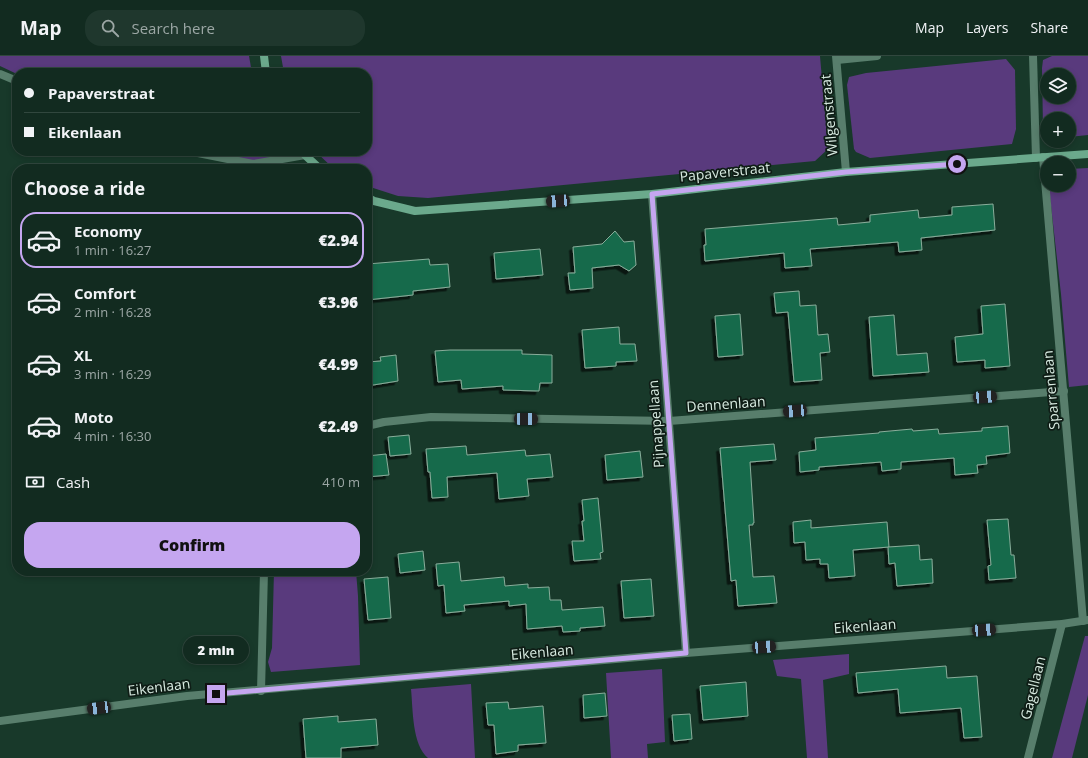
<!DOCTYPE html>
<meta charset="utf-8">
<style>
:root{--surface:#122b20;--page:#1f372d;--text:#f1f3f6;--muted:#9ca7a5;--line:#31473e;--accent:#c5a6f0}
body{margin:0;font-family:"Open Sans",sans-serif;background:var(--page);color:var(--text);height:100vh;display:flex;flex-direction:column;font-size:15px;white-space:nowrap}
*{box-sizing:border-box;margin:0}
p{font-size:13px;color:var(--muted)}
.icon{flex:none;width:22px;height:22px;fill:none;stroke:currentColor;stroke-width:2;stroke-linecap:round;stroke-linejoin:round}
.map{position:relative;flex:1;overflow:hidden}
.details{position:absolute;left:12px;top:108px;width:360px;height:412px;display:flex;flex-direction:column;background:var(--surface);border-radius:16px;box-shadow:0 2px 6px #0003,0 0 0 1px var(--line)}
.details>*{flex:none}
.hud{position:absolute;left:12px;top:12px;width:360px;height:88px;border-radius:16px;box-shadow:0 2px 6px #0003,0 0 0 1px var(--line);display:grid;align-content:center;height:88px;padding:0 12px;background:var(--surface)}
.buttons{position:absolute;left:1040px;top:12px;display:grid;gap:8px}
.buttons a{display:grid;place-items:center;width:36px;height:36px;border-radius:50%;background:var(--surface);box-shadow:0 2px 6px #0003,0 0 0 1px var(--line);font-size:20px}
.end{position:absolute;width:18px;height:18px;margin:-9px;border:5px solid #c5a6f0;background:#111;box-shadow:0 0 0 2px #111}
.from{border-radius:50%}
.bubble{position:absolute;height:28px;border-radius:14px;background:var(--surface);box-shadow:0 2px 6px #0003,0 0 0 1px var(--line);font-size:13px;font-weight:800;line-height:28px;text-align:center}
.car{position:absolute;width:12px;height:24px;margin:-12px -6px;border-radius:5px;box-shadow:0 0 3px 1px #0007;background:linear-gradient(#222 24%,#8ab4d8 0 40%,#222 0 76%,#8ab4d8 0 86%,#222 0)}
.hud b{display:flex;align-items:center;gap:14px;height:38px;font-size:15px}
.hud b+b{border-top:1px solid var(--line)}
.hud i{width:10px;height:10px;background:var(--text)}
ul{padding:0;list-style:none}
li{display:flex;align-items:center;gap:12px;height:56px;margin:0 8px 6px;padding:0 4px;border:2px solid transparent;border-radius:16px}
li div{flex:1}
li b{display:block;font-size:15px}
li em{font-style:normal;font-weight:800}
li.active{border-color:var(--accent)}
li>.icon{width:36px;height:36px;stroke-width:1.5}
h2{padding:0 12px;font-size:18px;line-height:48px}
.pay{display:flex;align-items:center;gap:10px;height:44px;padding:0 12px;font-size:15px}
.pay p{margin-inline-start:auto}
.cta{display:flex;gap:8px;margin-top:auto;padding:8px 12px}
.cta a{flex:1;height:46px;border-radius:16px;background:var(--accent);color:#111;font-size:16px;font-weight:800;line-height:46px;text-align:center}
header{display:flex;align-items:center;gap:24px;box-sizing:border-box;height:56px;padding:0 20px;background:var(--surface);border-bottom:1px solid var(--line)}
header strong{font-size:19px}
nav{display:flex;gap:22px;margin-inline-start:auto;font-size:14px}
.search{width:280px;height:36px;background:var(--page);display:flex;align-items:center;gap:10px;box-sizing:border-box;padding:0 14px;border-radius:16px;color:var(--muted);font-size:15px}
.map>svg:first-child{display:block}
</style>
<header>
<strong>Map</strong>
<div class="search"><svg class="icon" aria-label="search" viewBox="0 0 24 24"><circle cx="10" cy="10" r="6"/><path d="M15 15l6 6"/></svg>Search here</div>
<nav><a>Map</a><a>Layers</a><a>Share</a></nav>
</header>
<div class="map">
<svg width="1088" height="702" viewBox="0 0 1088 702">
<defs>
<filter id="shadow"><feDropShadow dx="-3.5" dy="3.5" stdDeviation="0" flood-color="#0009"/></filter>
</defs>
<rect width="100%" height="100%" fill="#18392a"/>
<g fill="#593a7d" fill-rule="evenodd">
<path d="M0,0H249L252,17L17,18L0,10Z"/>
<path d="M281,0H820L828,93L815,105L428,142L398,140L367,130V113H334L315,95H367V17H284Z"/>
<path d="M1052,0H1088V79L1069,81V63H1047V77L1043,73L1042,12L1043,4ZM1047,19H1069V41H1047Z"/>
<path d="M1006,3L1015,14L1016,73L1012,88L870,102L856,96L854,93L847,29L849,21L866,17Z"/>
<path d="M200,95H272L273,98L270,105L260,108Z"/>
<path d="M1088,112V329L1069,331L1061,238L1050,141V129H1069V113Z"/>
<path d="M274,515H356L358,540L360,609L271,616L268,606L272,592Z"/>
<path d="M1085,580H1088V639L1072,702H1052Z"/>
<path d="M849,598V618L823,624L828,702H807L801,623L777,620L773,604Z"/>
<path d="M662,613L665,686L647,688L648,702H611L606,617Z"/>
<path d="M471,628L475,702H428C412,689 413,653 411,633Z"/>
</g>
<g fill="#196b4c" stroke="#89ad9b" filter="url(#shadow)">
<path d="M993,148L995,174L921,182L922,194L899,196L898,186L810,193L812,210L785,212L784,197L705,205L704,189H706L705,173L837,162L838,169L870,166V159L918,154L919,162L952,159V151Z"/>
<path d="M615,175L624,186L634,185L636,209L629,215L619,209L592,212L593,232L570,234L568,217H575L573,191L602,188Z"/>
<path d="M540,193L543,219L496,223L494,197Z"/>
<path d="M429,203L430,209L448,208L450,231L413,235V239L367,244V208Z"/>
<path d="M799,235L800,250L816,249L818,279L828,278L830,296L820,297L822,324L794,326L788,256L776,257L774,237Z"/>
<path d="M1005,248L1010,310L985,312V304L957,306L955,281L983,278L981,250Z"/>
<path d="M740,258L743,299L718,301L715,260Z"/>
<path d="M894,259L897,299L927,297L929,316L873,320L869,261Z"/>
<path d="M619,271L620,288H635L637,305L616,306V310L585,312L582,274Z"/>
<path d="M450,294H522V298L552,299V327H540L539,335L503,334V330L462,333L461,324L438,326L435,295Z"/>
<path d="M396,299L398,325L367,330V306L381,305L380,301Z"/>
<path d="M1008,370L1010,397L986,400L987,408L977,409L978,417L955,419L954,402L901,406V413L882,415L881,406L819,411V414L800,416L799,396L816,394L815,382L879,377V376L912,373L913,375L938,373L939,378L982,375V372Z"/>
<path d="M409,379L411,398L390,400L388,381Z"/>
<path d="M774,388L776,404L750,406L754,467H753V469H749L753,521L774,520L777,547L738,550L736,524L731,525L720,392Z"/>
<path d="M466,390L467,399L525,394L526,400L550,398L553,421L527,423L529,440L499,443L497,417L447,421L448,441L432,442L430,416H428L426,393Z"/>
<path d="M640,395L643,421L607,424L605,399Z"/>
<path d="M386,398L389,419L367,421V400Z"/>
<path d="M598,442L603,496L600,497L601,503L574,505L572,485H584L582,465H584L582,444Z"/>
<path d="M1008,463L1011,499H1014L1016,522L989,524L988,510L991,509L987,464Z"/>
<path d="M811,464V472L887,466L889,491L853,494L855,520L829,522L828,508H820V503L806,504L805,486L794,487L793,466Z"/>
<path d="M919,489L920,504L932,503L933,527L897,530L895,507L889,508L888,491Z"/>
<path d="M423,495L425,514L400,517L398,498Z"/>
<path d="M459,506L461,525L504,521L505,530L528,528V532L549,531L550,544H561L562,554L603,551L605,570L580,572V575L563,576L562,570L527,573L526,548L509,550V545L464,549L465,555L446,557L444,529L438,530L436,508Z"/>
<path d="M388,521L391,562L368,564L364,523Z"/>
<path d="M651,523L654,560L624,562L621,525Z"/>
<path d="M946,610L947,622L977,620L982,681L964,682L961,652L900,657L898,633L858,637L856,617Z"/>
<path d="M746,626L748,660L703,664L700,630Z"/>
<path d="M605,637L607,660L584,662L583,639Z"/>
<path d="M508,646L509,653L543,650L546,687L518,689V695L496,698L494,669H488L486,647Z"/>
<path d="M690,658L692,683L674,685L672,659Z"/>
<path d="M338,660V666L376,663L378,689L341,692V702H306L303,663Z"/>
</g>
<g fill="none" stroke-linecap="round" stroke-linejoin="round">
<g stroke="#587e6c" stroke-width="8">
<path d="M836,0L846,116"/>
<path d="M1033,0L1036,102"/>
<path d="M837,4L877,0"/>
<path d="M0,18L17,25"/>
<path d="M188,95L253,108L305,99"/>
<path d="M1043,101L1083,565"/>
<path d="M652,138L686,597"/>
<path d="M367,370L384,366L431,361L669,365L1064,335"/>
<path d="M261,635L264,515"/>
<path d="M0,665L187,640L686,597L1062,568L1088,564"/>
<path d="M1028,702L1062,568"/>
</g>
<g stroke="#6ba98c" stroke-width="8">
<path d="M264,0L266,17"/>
<path d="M302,95L305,99L320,113"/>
<path d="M367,141L374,145L415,155L652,138L846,116L1088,98"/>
</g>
</g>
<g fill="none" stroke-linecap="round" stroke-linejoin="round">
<path stroke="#c5a6f0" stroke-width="5" d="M216,638L686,597L652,138L846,116L957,108"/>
</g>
<g text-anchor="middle" stroke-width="3.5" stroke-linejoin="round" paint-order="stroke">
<g font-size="14" fill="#d7eae0" stroke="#0f1d16">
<text transform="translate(829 59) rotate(-95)" y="5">Wilgenstraat</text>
<text transform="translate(725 116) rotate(-6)" y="5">Papaverstraat</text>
<text transform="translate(1051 334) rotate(-95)" y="5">Sparrenlaan</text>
<text transform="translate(726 348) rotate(-4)" y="5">Dennenlaan</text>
<text transform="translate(656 368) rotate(-94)" y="5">Pijnappellaan</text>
<text transform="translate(865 570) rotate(-4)" y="5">Eikenlaan</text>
<text transform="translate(542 596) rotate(-5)" y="5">Eikenlaan</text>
<text transform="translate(159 631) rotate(-7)" y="5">Eikenlaan</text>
<text transform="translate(1033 632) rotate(-76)" y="5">Gagellaan</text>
</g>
</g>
</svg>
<div class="buttons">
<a><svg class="icon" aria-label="layers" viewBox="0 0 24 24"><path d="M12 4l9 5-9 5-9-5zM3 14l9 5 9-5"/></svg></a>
<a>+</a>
<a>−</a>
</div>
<i class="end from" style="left:957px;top:108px"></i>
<i class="end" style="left:216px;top:638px"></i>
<div class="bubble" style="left:183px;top:580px;width:66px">2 min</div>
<i class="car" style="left:558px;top:145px;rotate:266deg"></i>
<i class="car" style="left:985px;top:341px;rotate:86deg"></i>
<i class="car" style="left:795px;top:355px;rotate:266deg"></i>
<i class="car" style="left:526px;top:363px;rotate:91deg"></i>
<i class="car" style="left:984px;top:574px;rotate:86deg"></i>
<i class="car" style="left:764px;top:591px;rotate:86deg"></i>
<i class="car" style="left:99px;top:652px;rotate:263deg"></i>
<div class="hud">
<b><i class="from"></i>Papaverstraat</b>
<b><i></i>Eikenlaan</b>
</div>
<section class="details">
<h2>Choose a ride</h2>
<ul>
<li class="active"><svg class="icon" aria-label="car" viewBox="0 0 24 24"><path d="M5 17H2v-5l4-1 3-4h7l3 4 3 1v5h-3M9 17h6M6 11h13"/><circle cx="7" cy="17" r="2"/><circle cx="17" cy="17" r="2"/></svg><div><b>Economy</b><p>1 min · 16:27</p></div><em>€2.94</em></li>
<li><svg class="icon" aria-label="car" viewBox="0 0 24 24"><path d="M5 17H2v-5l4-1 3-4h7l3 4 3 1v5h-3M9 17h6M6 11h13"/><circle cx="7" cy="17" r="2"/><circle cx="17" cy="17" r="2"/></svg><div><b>Comfort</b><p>2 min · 16:28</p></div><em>€3.96</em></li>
<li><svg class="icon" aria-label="car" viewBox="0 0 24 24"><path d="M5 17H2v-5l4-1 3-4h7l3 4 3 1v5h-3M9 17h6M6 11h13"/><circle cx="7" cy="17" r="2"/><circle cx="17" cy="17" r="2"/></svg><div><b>XL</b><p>3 min · 16:29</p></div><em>€4.99</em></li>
<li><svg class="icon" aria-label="car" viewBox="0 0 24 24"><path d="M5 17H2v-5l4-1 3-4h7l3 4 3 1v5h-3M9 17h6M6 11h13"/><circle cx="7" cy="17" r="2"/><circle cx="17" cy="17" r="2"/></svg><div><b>Moto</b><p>4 min · 16:30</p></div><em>€2.49</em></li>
</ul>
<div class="pay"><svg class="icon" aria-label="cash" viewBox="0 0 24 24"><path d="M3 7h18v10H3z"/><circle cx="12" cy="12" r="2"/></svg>Cash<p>410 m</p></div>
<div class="cta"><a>Confirm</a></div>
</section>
</div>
